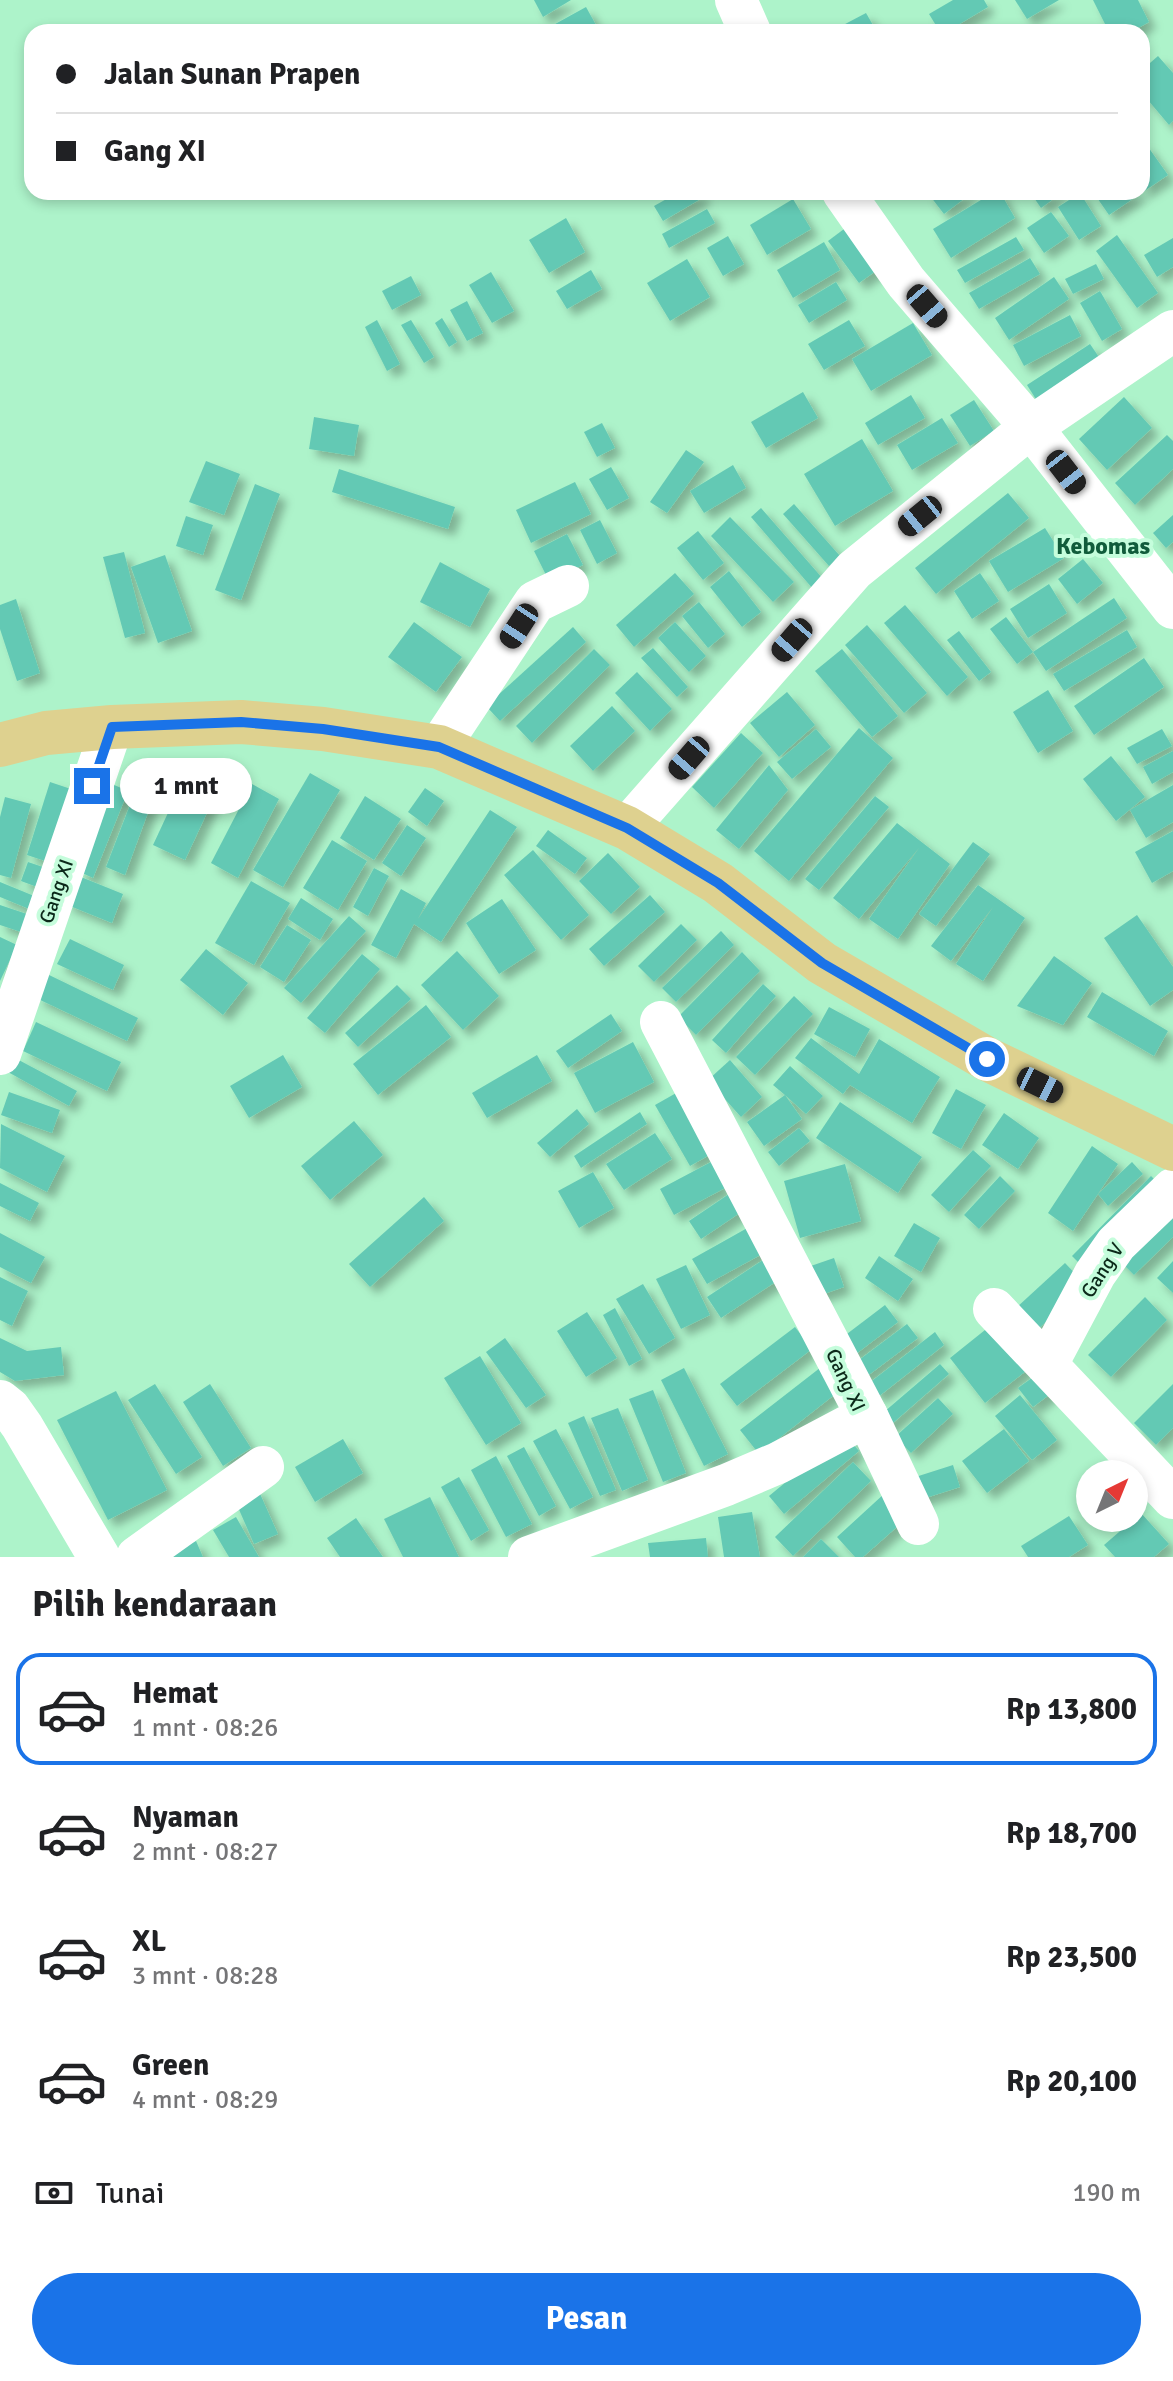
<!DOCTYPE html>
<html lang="id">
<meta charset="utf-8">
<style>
:root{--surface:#fff;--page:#f6f6f6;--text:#202124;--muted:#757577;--line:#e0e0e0;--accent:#1a73e8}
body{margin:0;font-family:Signika,sans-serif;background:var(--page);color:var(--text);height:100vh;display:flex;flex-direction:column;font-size:30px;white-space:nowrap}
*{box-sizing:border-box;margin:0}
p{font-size:26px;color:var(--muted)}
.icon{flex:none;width:44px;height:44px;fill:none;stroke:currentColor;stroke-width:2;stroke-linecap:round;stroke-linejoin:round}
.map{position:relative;height:1557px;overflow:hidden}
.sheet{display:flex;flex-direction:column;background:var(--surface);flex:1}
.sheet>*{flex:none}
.top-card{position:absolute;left:24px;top:24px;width:1126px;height:176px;border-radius:24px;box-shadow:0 4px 12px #0003;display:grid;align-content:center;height:176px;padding:0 32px;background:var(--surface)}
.needle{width:52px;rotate:43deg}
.fabs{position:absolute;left:1076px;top:1460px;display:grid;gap:16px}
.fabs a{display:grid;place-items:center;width:72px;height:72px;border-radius:50%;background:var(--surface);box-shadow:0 4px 12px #0003;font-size:40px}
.end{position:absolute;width:36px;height:36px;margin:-18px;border:10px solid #1a73e8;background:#fff;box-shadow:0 0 0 4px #fff}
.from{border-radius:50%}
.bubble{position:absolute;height:56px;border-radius:28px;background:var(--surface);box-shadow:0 4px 12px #0003;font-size:26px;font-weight:800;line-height:56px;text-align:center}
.car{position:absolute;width:24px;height:48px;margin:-24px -12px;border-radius:10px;box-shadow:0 0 6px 2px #0007;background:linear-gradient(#222 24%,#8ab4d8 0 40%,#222 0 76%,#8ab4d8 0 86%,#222 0)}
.top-card b{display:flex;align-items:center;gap:28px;height:76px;font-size:30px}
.top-card b+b{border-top:2px solid var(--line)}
.top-card i{width:20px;height:20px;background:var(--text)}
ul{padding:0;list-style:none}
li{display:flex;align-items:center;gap:24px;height:112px;margin:0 16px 12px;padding:0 16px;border:4px solid transparent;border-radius:24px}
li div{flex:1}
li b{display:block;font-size:30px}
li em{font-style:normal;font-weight:800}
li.active{border-color:var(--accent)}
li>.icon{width:72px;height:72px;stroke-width:1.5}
h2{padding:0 32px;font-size:36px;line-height:96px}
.pay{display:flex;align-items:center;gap:20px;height:88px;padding:0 32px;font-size:30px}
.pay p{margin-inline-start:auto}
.action{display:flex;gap:16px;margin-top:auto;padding:16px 32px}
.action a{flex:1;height:92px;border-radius:48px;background:var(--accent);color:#fff;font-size:32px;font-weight:800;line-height:92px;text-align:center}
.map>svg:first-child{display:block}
</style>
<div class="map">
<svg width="1173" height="1557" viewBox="0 0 1173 1557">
<defs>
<filter id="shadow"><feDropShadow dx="7" dy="7" stdDeviation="4" flood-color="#0004"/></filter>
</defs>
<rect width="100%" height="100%" fill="#adf3ca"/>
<g fill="#64c9b4" filter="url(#shadow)">
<path d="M534,0H571L543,17Z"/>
<path d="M953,0H984L988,7L946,32H940L929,14Z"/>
<path d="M1015,0H1059L1027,19Z"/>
<path d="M1093,0H1138L1149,22L1131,32H1109Z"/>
<path d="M586,7L596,25L583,32H547L546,29Z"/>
<path d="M866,13L877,32H830Z"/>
<path d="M1158,56L1173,73V121L1169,125L1142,93V70Z"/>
<path d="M1146,144L1168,175L1109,215L1093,192H1142V147Z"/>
<path d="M679,192H701L704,197L663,221L654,206Z"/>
<path d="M927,192H973L944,214Z"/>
<path d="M994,192H1000L1015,218L951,258L933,229Z"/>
<path d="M1030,192H1063L1041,208Z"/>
<path d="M1080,193L1101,226L1079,240L1058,207Z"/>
<path d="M793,199L811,229L767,255L750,225Z"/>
<path d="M707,209L715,223L669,248L662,234Z"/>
<path d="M1051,212L1069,236L1044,253L1027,228Z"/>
<path d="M566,218L585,252L549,273L529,240Z"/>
<path d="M856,220L887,263L859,283L828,241Z"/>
<path d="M1117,235L1158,293L1137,308L1096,251Z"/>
<path d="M728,236L744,264L723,276L707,248Z"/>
<path d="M1016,237L1024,250L965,283L957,270Z"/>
<path d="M1173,238V267L1157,277L1144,255Z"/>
<path d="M824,242L840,270L793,298L777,270Z"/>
<path d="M1030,258L1040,274L979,309L969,293Z"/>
<path d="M687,259L710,297L670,321L647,283Z"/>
<path d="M1096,264L1104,279L1073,294L1065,279Z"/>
<path d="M591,270L602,289L567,309L556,291Z"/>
<path d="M491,272L514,311L492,323L469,285Z"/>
<path d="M411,276L421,295L392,310L382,291Z"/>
<path d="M1054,277L1069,299L1009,340L995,318Z"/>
<path d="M836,282L847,300L809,323L798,305Z"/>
<path d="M1100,291L1122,329L1102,341L1080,303Z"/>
<path d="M467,301L483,333L467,341L450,310Z"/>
<path d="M1070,315L1081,336L1024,366L1013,345Z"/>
<path d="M442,318L457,342L449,347L435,323Z"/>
<path d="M377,320L400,364L387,371L365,327Z"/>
<path d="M411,320L434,357L424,363L401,325Z"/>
<path d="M849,320L865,346L824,370L808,344Z"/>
<path d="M913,323L932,355L871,391L852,359Z"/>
<path d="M1090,344L1103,363L1039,404L1027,385Z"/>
<path d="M803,392L818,418L766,448L751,422Z"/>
<path d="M911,395L925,418L878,445L865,423Z"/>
<path d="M1124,397L1152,428L1107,470L1079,439Z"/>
<path d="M974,400L994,431L970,446L950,415Z"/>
<path d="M314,417L359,425L354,456L309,449Z"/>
<path d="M942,418L958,443L912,470L897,445Z"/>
<path d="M602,423L615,448L597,457L584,432Z"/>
<path d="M1167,435L1173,441V469L1135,505L1115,483Z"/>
<path d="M862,439L893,491L835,526L804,474Z"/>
<path d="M686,450L704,462L667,513L650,502Z"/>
<path d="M206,461L240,474L224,515L189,502Z"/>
<path d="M733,465L746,488L704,513L690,491Z"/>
<path d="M611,467L629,498L607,510L589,479Z"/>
<path d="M339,469L455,507L448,529L332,492Z"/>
<path d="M575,482L591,514L531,543L516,510Z"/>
<path d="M255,484L280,494L241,600L215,590Z"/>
<path d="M1008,493L1029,518L936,594L915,568Z"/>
<path d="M794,504L840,556L829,566L783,514Z"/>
<path d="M761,508L824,580L813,589L751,517Z"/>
<path d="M1173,515V542L1166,548L1153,533Z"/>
<path d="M186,516L213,525L203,555L176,546Z"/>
<path d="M730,517L794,582L773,602L711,536Z"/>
<path d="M600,520L617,553L597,564L580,530Z"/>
<path d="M1045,528L1064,558L1008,592L989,561Z"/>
<path d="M698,531L724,563L703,580L677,548Z"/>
<path d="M567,534L583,565L549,581L534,551Z"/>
<path d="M124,552L145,633L125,638L103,557Z"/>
<path d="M165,555L192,631L158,643L131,567Z"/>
<path d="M1083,559L1103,583L1077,604L1058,579Z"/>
<path d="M440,562L490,589L470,627L420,602Z"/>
<path d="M729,571L761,612L742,627L710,587Z"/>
<path d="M675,573L694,594L634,647L616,625Z"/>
<path d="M980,573L999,601L972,619L954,591Z"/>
<path d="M1049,584L1067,613L1028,638L1010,609Z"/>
<path d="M1114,598L1127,618L1046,671L1033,652Z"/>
<path d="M16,599L40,673L17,681L0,629V605Z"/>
<path d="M699,602L725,634L708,648L682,616Z"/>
<path d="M905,605L968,677L947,696L884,623Z"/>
<path d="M1006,617L1033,652L1017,664L990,629Z"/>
<path d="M414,622L462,657L436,692L388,657Z"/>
<path d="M675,622L706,656L689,672L658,638Z"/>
<path d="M867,625L927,693L904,713L845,645Z"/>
<path d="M573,627L586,642L500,721L486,706Z"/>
<path d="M1127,630L1137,647L1064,691L1053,674Z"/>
<path d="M959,631L991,672L979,681L947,640Z"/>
<path d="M653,648L688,687L677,697L641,658Z"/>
<path d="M594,649L610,665L532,743L516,726Z"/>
<path d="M842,649L898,716L872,737L815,671Z"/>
<path d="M1144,658L1164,687L1094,735L1074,706Z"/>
<path d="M637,672L672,709L650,731L615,693Z"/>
<path d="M1048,690L1073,731L1038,753L1013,712Z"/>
<path d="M787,692L815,725L779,757L750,723Z"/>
<path d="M612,706L635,731L593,771L570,746Z"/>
<path d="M859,728L893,758L789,881L754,851Z"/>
<path d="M816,729L831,747L792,779L777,762Z"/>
<path d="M1162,729L1172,746L1137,764L1127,748Z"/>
<path d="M741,733L763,753L714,808L692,787Z"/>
<path d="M1173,751V772L1152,784L1143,767Z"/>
<path d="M1111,756L1145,797L1116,821L1083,779Z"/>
<path d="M769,765L788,790L739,849L716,830Z"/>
<path d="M187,772L219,787L185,860L153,845Z"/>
<path d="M310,773L340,790L283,887L253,870Z"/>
<path d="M50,782L77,791L54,864L27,855Z"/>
<path d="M112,784L128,791L93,878L78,871Z"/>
<path d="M252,784L279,799L238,878L211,863Z"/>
<path d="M1173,785V822L1146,838L1130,810Z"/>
<path d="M425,788L444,801L427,826L408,812Z"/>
<path d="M135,792L153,799L125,875L106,867Z"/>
<path d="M365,796L401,819L374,860L340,838Z"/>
<path d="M875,796L889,807L819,890L805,879Z"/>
<path d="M5,797L31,804L11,878L0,875V817Z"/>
<path d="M490,810L517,827L441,942L414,924L396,958L371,945L401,889L426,903L418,919Z"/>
<path d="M897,823L950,864L898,939L869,919L919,848L859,919L833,898Z"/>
<path d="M407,825L426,838L401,876L382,863Z"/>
<path d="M548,830L587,858L575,874L536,846Z"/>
<path d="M1173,831V871L1152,883L1135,852Z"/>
<path d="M332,840L367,861L338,910L303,888Z"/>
<path d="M973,842L990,854L936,926L919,914Z"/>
<path d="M533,850L589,915L561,940L504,875Z"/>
<path d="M608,853L640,887L611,914L579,881Z"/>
<path d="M28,862L55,871L48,891L21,881Z"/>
<path d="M374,868L389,876L368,916L353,907Z"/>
<path d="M76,875L123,894L112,923L65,904Z"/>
<path d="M251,881L290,903L254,965L215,943Z"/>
<path d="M0,882L39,898L34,911L0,897Z"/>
<path d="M978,885L1025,918L983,981L956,964L993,907L951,961L931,946Z"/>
<path d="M650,895L665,912L604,966L589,949Z"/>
<path d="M301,898L333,919L320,940L288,919Z"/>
<path d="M502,899L536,950L499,974L466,923Z"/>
<path d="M0,905L27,914L21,932L0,925Z"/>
<path d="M1137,915L1173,967V990L1150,1006L1104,938Z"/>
<path d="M349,916L366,931L301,1003L284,988Z"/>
<path d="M681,924L697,940L654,982L638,966Z"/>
<path d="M287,925L311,940L284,982L260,967Z"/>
<path d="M721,931L734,945L676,1002L662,988Z"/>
<path d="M0,937L17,945L0,981Z"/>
<path d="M70,939L124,965L113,990L57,964Z"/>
<path d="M206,949L248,983L223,1015L180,980Z"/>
<path d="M457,951L499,996L463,1030L421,985Z"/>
<path d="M742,952L760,971L696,1035L678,1017Z"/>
<path d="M362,954L380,969L325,1033L307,1018Z"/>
<path d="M1054,956L1092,983L1063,1025L1017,1006Z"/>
<path d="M47,974L138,1018L127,1041L36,998Z"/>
<path d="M763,984L776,996L726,1053L712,1040Z"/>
<path d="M397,985L411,999L358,1047L345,1033Z"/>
<path d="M1102,992L1168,1031L1154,1056L1087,1017Z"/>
<path d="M794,996L813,1014L755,1075L736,1057Z"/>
<path d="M426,1005L451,1037L378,1095L353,1064Z"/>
<path d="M829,1007L870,1029L855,1057L814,1034Z"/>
<path d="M611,1014L622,1031L568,1068L556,1051Z"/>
<path d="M36,1022L121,1062L107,1091L23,1051Z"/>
<path d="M811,1038L859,1074L879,1039L940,1077L912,1123L850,1085L843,1094L795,1058Z"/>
<path d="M633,1042L654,1082L595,1113L574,1073Z"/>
<path d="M283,1055L302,1087L249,1118L230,1086Z"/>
<path d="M537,1055L552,1081L487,1118L472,1093Z"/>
<path d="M15,1058L77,1091L69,1106L8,1072Z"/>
<path d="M730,1060L762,1097L741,1117L708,1080Z"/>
<path d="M790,1066L823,1096L806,1114L785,1095L802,1119L764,1146L747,1122L785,1095L773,1085Z"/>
<path d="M685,1088L720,1149L690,1166L655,1105Z"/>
<path d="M956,1089L986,1105L961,1149L932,1133Z"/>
<path d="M9,1092L60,1110L52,1133L1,1115Z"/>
<path d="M840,1102L922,1157L898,1193L816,1138Z"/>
<path d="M577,1109L589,1124L550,1157L537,1143Z"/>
<path d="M640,1112L647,1124L581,1168L574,1156Z"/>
<path d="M1004,1113L1039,1138L1018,1169L982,1145Z"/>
<path d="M354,1121L383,1155L330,1200L301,1166Z"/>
<path d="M1,1124L65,1156L47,1192L0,1168Z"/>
<path d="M799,1128L810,1141L779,1166L768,1152Z"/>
<path d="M655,1133L672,1159L624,1190L606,1164Z"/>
<path d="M1092,1146L1118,1164L1073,1231L1048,1213Z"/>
<path d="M973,1150L991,1166L949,1212L931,1195Z"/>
<path d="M711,1162L725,1188L674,1215L660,1189Z"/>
<path d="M1132,1162L1143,1174L1108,1206L1098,1194Z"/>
<path d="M845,1164L861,1221L800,1238L784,1181Z"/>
<path d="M593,1172L614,1208L579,1228L558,1191Z"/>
<path d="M1000,1176L1015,1191L979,1229L964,1215Z"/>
<path d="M1151,1176L1164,1189L1085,1269L1072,1256Z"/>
<path d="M0,1183L39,1203L30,1221L0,1206Z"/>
<path d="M738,1188L750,1206L701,1239L689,1221Z"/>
<path d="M424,1197L444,1221L370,1287L349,1264Z"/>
<path d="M1173,1204V1237L1134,1275L1113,1254Z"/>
<path d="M914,1223L940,1238L921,1272L894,1256Z"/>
<path d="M749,1227L764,1253L707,1284L692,1259Z"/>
<path d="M0,1233L45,1257L31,1283L0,1267Z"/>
<path d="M769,1256L783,1277L721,1318L707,1297Z"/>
<path d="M879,1256L913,1279L898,1301L865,1278Z"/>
<path d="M834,1258L844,1287L815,1297L805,1268Z"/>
<path d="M1173,1261V1293L1157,1278Z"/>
<path d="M1065,1263L1086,1285L1037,1330L1016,1308Z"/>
<path d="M686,1265L710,1315L681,1329L656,1279Z"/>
<path d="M0,1277L28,1291L12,1326L0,1320Z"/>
<path d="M643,1284L675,1338L649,1354L616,1299Z"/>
<path d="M1145,1297L1167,1320L1111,1377L1088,1355Z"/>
<path d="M885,1305L898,1322L852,1357L839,1340Z"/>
<path d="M615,1308L642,1359L629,1366L603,1315Z"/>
<path d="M587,1312L617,1358L586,1377L557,1331Z"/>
<path d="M995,1322L1031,1367L985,1403L950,1358Z"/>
<path d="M907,1324L918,1338L862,1380L851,1366Z"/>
<path d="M795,1327L812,1349L737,1406L720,1384Z"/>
<path d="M935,1332L944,1345L878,1397L868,1384Z"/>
<path d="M0,1338L27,1351L61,1347L64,1375L15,1381L0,1372Z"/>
<path d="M505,1338L546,1395L526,1408L486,1352Z"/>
<path d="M480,1356L521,1423L486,1445L444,1378Z"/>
<path d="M825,1364L843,1388L759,1454L740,1430Z"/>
<path d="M940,1364L949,1374L886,1429L877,1418Z"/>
<path d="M1047,1367L1062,1385L1033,1407L1018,1388Z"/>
<path d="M684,1368L728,1454L704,1466L661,1380Z"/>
<path d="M155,1384L202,1457L176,1474L128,1400Z"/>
<path d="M210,1384L251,1448L223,1466L183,1402Z"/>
<path d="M1173,1384V1428L1156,1445L1134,1423Z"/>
<path d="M653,1390L686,1473L663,1482L629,1399Z"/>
<path d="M116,1391L167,1490L108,1520L57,1420Z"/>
<path d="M1020,1395L1057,1440L1032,1460L995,1416Z"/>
<path d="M938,1398L953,1414L911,1453L895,1437Z"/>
<path d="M618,1408L648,1480L622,1491L591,1418Z"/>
<path d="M584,1416L616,1490L600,1496L568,1423Z"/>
<path d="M556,1429L593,1497L570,1509L533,1441Z"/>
<path d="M1004,1429L1029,1461L987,1493L962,1461Z"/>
<path d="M844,1434L859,1451L784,1514L769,1496Z"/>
<path d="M343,1439L363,1473L315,1502L295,1467Z"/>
<path d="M524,1447L556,1506L539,1516L507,1456Z"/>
<path d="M496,1456L532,1524L506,1537L471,1470Z"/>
<path d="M853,1462L871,1481L793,1556L775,1537Z"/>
<path d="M953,1465L960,1487L913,1502L906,1480Z"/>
<path d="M459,1477L489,1530L471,1541L441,1487Z"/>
<path d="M257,1487L278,1534L254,1544L234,1498Z"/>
<path d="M885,1493L907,1518L863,1557H855L837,1537Z"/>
<path d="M430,1497L459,1557H403L384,1519Z"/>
<path d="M752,1512L760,1557H724L718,1517Z"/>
<path d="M1141,1513L1169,1544L1154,1557H1115L1104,1545Z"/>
<path d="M1069,1516L1088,1545L1069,1557H1028L1021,1546Z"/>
<path d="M236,1517L259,1557H229L213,1530Z"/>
<path d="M356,1518L383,1557H340L327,1538Z"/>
<path d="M706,1538L708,1557H650L648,1543Z"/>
<path d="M821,1539L839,1557H803Z"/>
<path d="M196,1541L203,1557H161Z"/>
</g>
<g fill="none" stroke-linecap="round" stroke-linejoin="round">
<g stroke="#fff" stroke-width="42">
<path d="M736,0L750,32"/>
<path d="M843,192L906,282L1031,427L1173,608"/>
<path d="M439,747L535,602L568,586"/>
<path d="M627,828L854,570L1031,427L1173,331"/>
<path d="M0,1054L112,727"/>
<path d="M994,1309L1173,1498"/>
<path d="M1047,1364L1095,1274L1116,1244L1173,1189"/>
<path d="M0,1401L10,1409L22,1426L99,1557"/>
<path d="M867,1416L918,1524"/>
<path d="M137,1557L263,1467"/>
<path d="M529,1557L726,1485L778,1463L867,1416L661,1022"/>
</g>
<path stroke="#ded18f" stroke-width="44" d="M0,745L46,733L112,727L241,722L323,729L439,747L627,828L718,883L822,963L987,1059L1173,1149"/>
</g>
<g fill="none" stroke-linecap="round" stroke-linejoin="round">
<path stroke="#1a73e8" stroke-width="10" d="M92,786L112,727L241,722L323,729L439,747L627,828L718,883L822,963L987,1059"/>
</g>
<g text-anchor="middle" stroke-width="8" stroke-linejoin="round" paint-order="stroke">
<g font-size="20" fill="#0c291a" stroke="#c5fddc">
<text transform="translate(56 891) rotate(-71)" y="7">Gang XI</text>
<text transform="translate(1102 1270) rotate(-57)" y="7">Gang V</text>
<text transform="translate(846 1380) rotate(65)" y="7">Gang XI</text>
</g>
<g font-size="24" font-weight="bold" fill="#115c3b" stroke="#c5fddc">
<text x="1103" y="554">Kebomas</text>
</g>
</g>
</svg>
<div class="fabs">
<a><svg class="needle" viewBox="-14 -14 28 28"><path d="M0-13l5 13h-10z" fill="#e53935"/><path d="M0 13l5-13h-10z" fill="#757577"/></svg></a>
</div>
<i class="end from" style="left:987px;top:1059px"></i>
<i class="end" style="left:92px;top:786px"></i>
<div class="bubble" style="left:120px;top:758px;width:132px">1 mnt</div>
<i class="car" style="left:927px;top:306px;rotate:139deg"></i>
<i class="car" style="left:1066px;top:472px;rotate:142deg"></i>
<i class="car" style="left:920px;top:516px;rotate:231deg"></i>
<i class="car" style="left:519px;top:626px;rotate:213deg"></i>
<i class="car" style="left:792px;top:640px;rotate:221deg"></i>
<i class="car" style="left:689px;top:758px;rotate:221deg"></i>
<i class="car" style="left:1040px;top:1085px;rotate:116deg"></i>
<div class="top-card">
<b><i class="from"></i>Jalan Sunan Prapen</b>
<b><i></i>Gang XI</b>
</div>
</div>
<section class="sheet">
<h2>Pilih kendaraan</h2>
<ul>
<li class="active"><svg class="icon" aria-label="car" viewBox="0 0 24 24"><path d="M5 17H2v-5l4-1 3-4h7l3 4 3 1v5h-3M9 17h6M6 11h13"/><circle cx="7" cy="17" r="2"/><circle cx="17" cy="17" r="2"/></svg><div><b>Hemat</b><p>1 mnt · 08:26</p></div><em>Rp 13,800</em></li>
<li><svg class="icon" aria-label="car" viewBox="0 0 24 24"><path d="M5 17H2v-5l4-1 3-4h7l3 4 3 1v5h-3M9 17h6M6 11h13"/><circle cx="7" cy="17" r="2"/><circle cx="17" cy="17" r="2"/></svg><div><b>Nyaman</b><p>2 mnt · 08:27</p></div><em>Rp 18,700</em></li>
<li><svg class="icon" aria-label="car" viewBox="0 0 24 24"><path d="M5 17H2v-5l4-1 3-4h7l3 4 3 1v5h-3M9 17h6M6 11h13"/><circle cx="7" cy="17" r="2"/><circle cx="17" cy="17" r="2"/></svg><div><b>XL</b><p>3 mnt · 08:28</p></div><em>Rp 23,500</em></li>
<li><svg class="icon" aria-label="car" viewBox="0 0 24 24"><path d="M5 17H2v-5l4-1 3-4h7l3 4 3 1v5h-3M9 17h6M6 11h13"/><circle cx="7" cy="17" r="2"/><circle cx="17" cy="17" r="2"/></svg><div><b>Green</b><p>4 mnt · 08:29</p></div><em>Rp 20,100</em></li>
</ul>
<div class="pay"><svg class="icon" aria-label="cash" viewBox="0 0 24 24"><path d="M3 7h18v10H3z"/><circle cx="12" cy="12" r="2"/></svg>Tunai<p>190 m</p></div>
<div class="action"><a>Pesan</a></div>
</section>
